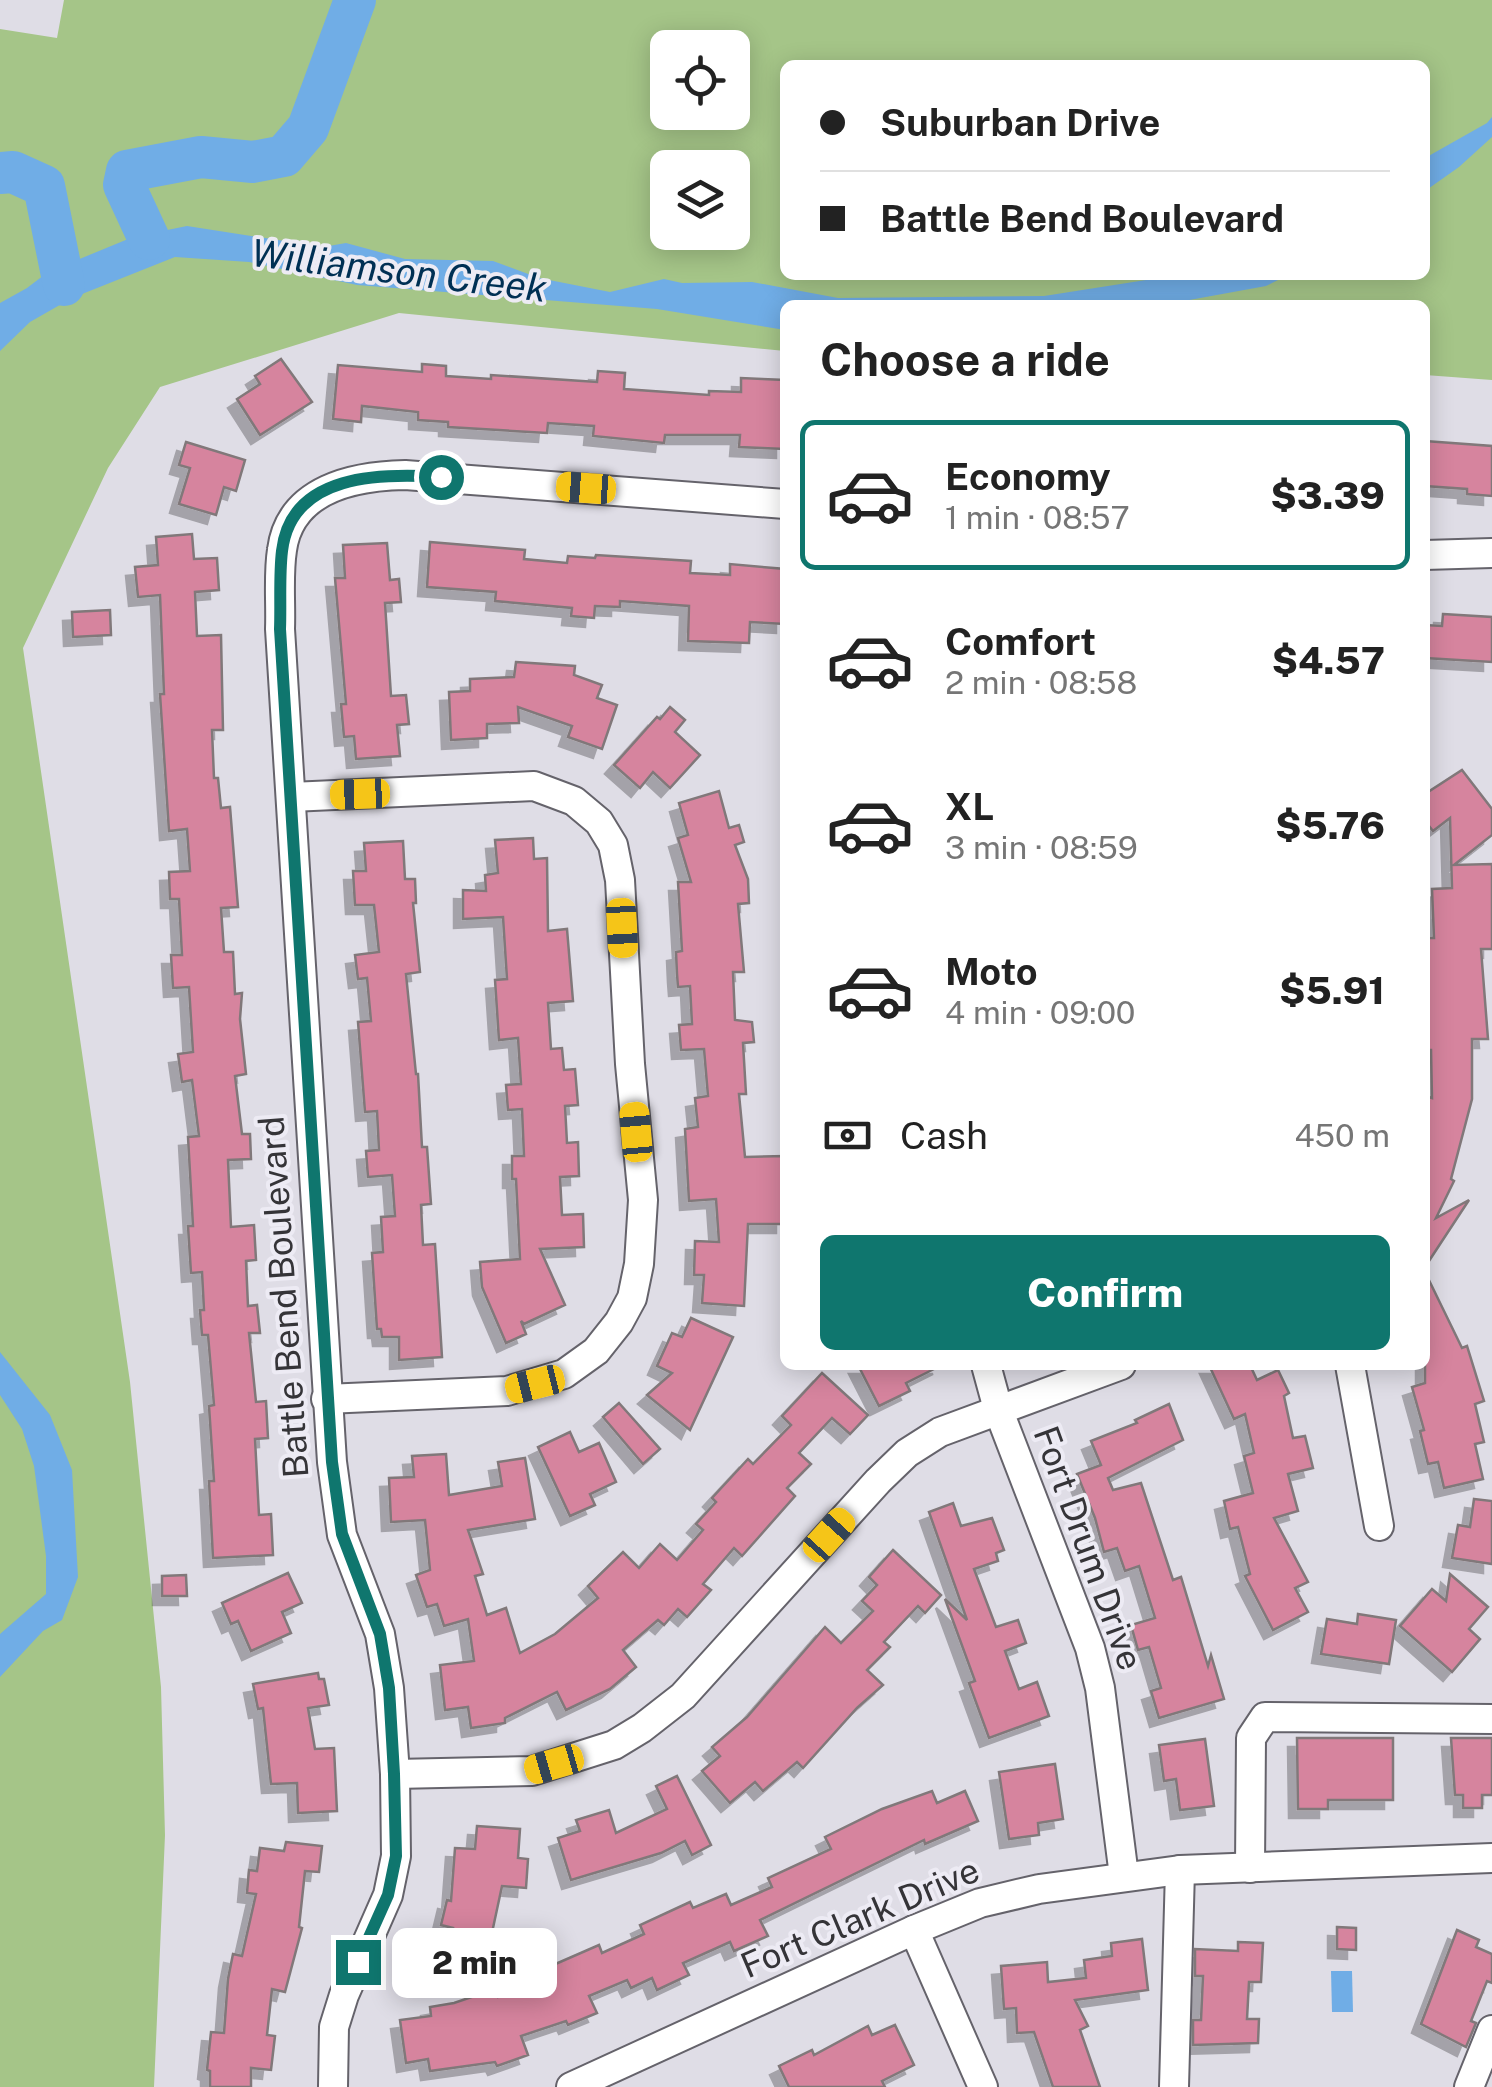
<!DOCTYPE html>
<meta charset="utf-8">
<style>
:root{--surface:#fff;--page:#f2f2f2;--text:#222;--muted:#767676;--line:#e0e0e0;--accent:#0f766e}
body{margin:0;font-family:"Public Sans",sans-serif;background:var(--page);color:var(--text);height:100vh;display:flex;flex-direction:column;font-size:38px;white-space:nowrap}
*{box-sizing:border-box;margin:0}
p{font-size:32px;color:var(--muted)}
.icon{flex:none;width:55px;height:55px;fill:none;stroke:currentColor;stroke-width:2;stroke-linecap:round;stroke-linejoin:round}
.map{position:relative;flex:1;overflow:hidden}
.sheet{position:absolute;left:780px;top:300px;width:650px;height:1070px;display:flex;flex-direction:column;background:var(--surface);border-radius:15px;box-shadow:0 5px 25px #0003}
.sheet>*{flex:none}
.top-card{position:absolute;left:780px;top:60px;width:650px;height:220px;border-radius:15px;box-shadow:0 5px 25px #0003;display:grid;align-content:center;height:220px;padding:0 40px;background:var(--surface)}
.controls{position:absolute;left:650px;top:30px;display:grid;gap:20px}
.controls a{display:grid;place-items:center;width:100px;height:100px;border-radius:15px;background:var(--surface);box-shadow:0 5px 25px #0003;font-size:50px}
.end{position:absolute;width:45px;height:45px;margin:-22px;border:12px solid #0f766e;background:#fff;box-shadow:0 0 0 5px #fff}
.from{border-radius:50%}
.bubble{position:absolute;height:70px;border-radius:15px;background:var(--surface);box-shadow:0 5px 25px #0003;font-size:32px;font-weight:800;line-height:70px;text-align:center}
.car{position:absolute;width:30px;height:60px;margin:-30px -15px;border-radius:12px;box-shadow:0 0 8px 2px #0007;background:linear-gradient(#f5c518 24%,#345 0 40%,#f5c518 0 76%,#345 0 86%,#f5c518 0)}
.top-card b{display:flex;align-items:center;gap:35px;height:95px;font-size:38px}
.top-card b+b{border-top:2px solid var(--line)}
.top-card i{width:25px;height:25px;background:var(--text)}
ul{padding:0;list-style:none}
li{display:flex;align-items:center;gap:30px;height:150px;margin:0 20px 15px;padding:0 20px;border:5px solid transparent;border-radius:15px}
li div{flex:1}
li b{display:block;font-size:38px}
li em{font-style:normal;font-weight:800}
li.selected{border-color:var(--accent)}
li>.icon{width:90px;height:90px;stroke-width:1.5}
h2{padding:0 40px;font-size:45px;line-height:120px}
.pay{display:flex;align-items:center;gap:25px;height:110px;padding:0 40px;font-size:38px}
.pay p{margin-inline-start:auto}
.cta{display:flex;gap:20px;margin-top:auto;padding:20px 40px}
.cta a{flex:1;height:115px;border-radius:15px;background:var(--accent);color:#fff;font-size:40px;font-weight:800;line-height:115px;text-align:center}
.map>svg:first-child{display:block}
</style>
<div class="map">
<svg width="1492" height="2087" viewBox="0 0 1492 2087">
<defs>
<filter id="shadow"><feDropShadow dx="-9" dy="9" stdDeviation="0" flood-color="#0004"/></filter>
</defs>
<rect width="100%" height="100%" fill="#dfdde6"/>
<path fill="#a5c588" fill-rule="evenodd" d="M64,0H1492V380L1425,375V305H785V351L399,313L160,387L108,468L23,648L130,1382L161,1687L165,1835L154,2087H0V29L57,38ZM668,48H732V112H668ZM785,65H1425V275H785ZM668,168H732V232H668Z"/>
<g fill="#70ade6">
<path d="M1492,117V137L1459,167L1425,191V158L1487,123Z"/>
<path d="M187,226L323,247L346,243L405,259L493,261L539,278L610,292L664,279L682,283L752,282L838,298L1044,296L1178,275H1288L1266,286L1162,305H785V330L657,309L357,285L249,262L175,257L72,298L30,322L0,351V303L27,288L48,272L133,237Z"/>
<path d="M0,1352L50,1415L72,1470L78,1577L62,1620L43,1631L0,1677V1634L46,1594V1556L34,1466L22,1429L0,1395Z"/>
<path d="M1331,1971H1352L1353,2012H1332Z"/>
</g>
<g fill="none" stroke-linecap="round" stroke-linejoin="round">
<g stroke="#70ade6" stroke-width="42">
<path d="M0,173L13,172L44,186L64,285"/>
<path d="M149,239L124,185L127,171L201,157L253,162L284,156L308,128L355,0"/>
</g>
</g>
<g fill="#d6849e" stroke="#81787a" stroke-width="2.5" filter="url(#shadow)">
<path d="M281,359L312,402L260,435L237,399L260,384L255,376Z"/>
<path d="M422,364L446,366V376L491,379V375L597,382L598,371L625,373L624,389L709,395V391L741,392V378L785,380V449L739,447L740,435H665L664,443L593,436L594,426L548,423L547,433L448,427V422L418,420V412L362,406L361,422L333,419L338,365L422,372Z"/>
<path d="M1425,441L1492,446V496L1467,494V489L1425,486Z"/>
<path d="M186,442L245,460L236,491L224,487L216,515L179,504L190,468L179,465Z"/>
<path d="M192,534L194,559L217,558L219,590L195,592L197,636L221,635L223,730H212L214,778H218L221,808L230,807L238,907L221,908L224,952H233L235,994L242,993L240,1019L246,1074L235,1076L242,1134H250L251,1159L228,1160L231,1227L254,1225L256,1260L246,1261L248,1306L257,1305L260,1333H249L256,1402L266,1401L268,1438L255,1439L259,1515L271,1514L273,1555L213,1558L209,1481H214L209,1406L214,1405L208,1335H202L200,1310H204L202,1272L191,1273L188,1226H193L188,1137L199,1136L192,1080L182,1082L178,1054L193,1052L189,987L173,988L171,955H182L179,899H170L169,872L190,871L187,829L169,831L160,694H164L160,595L138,597L135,567L158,565L156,537Z"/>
<path d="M430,542L525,550L524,559L567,563L568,556L595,558L596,555L691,561L690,573L730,575V564L785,569V624L750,622L749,643L688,641L689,606L620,601V607L595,606L594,618L571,616L572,608L495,601L496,592L427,587Z"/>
<path d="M387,543L390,580L399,579L401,602L385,603L391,696L406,695L409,724L397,725L400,756L356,759L354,736L344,737L341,704H346L335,578H345L343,545Z"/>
<path d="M110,610L111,635L73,637L72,612Z"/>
<path d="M1443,614L1492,617V662L1425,658V625L1442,626Z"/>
<path d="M516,662L575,666L574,675L602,685L597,698L617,705L602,749L568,737L572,726L518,707L519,723L487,724V738L451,740L449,692L470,691V679L514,677Z"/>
<path d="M670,707L685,720L675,732L700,755L670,788L653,772L640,788L614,765L657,717L660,719Z"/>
<path d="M1462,770L1492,809V835L1454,865L1492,864V949H1481L1488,1039H1472V1099L1451,1179L1454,1181L1436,1218L1469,1200L1425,1267V1096L1432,1098L1431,1050H1425V962H1428L1427,938H1434L1432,889L1452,888L1450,818L1433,831L1425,821V794Z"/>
<path d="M719,791L729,828L739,825L744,842L735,845L748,879L749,903L738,904L744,972H733L735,1020L752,1022L754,1042L743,1043L746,1094H739L745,1157L785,1156V1224H748L744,1306L702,1303L704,1275H694L695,1241L719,1242L716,1199L689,1201L685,1129L698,1127L695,1098L708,1096L704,1049L681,1050L679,1025L692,1024L690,986L678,987L677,974L676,952L682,951L678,882H691L678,838L688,835L679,803Z"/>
<path d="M533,838L534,859L547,858L548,931L567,929L573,1001L548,1003L551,1049L562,1048L564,1070L575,1069L578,1105L565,1106L567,1143L578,1142L579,1176L560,1177L562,1215L583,1214L584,1247L540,1249L565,1305L524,1324L521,1321L526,1334L506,1343L482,1287L480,1262L520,1259L516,1179H512V1156H524L522,1109L508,1110L506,1085L521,1084L518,1038L499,1040L495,980L507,979L503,917L463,919V890L486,891L485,875L498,873L495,840Z"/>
<path d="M403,841L405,879H415L416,903H413L420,972L406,974L416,1074H418L422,1147H427L431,1204L421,1205L423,1245L435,1244L442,1357L399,1360V1337H382L381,1329H377L372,1253L383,1252L381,1217L395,1216L392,1175L368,1177L366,1151L379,1150L377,1111L365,1112L358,1022L371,1021L367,978L358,979L355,955L379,952L374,905H355L353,871H366L364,843Z"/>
<path d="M1425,1272L1462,1348L1467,1346L1484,1401L1475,1404L1484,1442L1475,1444L1483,1479L1444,1488L1438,1462L1428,1464L1420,1431L1424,1430L1412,1387L1425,1383Z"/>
<path d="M691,1318L733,1337L690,1430L647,1395L672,1373L657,1366L672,1333L682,1337Z"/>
<path d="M858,1365H942L906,1383L910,1391L879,1406Z"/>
<path d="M1209,1365H1250L1257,1380L1278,1370L1289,1393L1284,1396L1293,1438L1305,1436L1313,1468L1288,1474L1298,1511L1274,1518L1308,1582L1295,1588L1308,1612L1273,1630L1245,1576L1250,1574L1238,1527L1230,1529L1224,1501L1253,1493L1244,1456L1254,1453L1245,1414L1234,1419Z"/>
<path d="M822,1373L868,1415L850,1434L832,1418L799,1453L811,1464L787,1488L795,1496L742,1556L734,1548L703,1584L711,1590L687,1617L678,1609L664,1625L658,1620L623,1650L636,1667L610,1689L566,1710L557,1692L505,1718V1723L471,1728L468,1707L445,1710L440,1665L474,1661L468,1619L444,1626L437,1604L427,1607L416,1575L430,1570L425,1520L391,1522L389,1478L414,1477L412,1456L446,1454L449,1495L502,1486L498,1462L525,1458L535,1519L468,1530L483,1574L475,1576L487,1615L506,1608L520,1653L555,1634L598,1598L588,1586L623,1552L639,1568L660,1544L677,1560L703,1530L696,1524L716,1502L712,1498L748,1459L753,1464L791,1425L782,1416Z"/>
<path d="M619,1403L660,1449L643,1464L603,1417Z"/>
<path d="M1169,1404L1183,1440L1108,1478L1113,1490L1141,1483L1173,1580L1181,1577L1208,1666L1211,1655L1224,1699L1159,1718L1151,1691L1161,1688L1149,1647L1138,1650L1131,1625L1155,1618L1139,1566L1125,1571L1117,1548L1104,1552L1095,1518L1077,1474L1101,1465L1091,1441L1137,1423L1135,1420Z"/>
<path d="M570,1432L579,1452L599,1443L616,1482L590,1494L595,1505L570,1516L538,1447Z"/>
<path d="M1474,1499L1492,1501V1564L1452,1558L1458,1525L1470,1527Z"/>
<path d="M953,1503L961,1526L992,1518L1004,1550L996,1553L998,1561L974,1569L996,1627L1018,1620L1026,1643L1005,1651L1019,1689L1037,1682L1049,1716L989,1738L969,1683L975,1681L945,1599L967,1620L929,1512Z"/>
<path d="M893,1550L941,1595L925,1613L918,1606L884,1642L890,1647L867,1670L883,1685L857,1708L803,1768L797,1762L763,1791L755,1782L730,1803L702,1771L720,1756L712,1747L747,1717L825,1627L841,1643L873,1611L862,1601L877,1585L869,1577Z"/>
<path d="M288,1573L302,1603L282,1612L291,1633L251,1651L238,1621L231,1624L222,1603Z"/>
<path d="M1450,1574L1488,1607L1469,1629L1480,1639L1452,1672L1400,1626L1432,1589L1446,1601Z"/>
<path d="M186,1575L187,1596H162V1576Z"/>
<path d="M1358,1614L1396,1620L1389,1664L1321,1654L1327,1619L1357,1624Z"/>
<path d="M318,1673L319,1679H324L329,1705L308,1708L315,1749L334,1748L337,1811L298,1813L297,1783L271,1784L263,1708L258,1709L253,1684Z"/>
<path d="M1297,1738H1393V1800H1328V1809H1298Z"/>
<path d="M1451,1738H1492V1795H1482V1808H1463V1795H1455Z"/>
<path d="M1205,1739L1214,1806L1180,1810L1176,1779L1164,1781L1159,1745Z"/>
<path d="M1055,1764L1063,1819L1038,1823L1039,1835L1009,1839L999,1772Z"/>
<path d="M677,1776L711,1845L692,1855L685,1841L661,1853L571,1880L558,1838L580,1831L576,1820L609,1810L616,1833L667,1809L656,1786Z"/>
<path d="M932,1791L937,1803L965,1791L978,1821L925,1844L924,1840L760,1920L768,1936L734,1951L730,1942L683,1963L689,1975L657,1990L652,1978L631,1988L627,1980L589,1996L597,2013L568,2025L566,2021L521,2036L528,2055L497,2066L495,2062L430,2071L428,2059L406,2063L400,2020L431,2016L430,2007L454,2003L495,1989L498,1997L548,1980L544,1969L599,1945L602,1953L644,1934L640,1925L690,1902L693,1908L726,1894L731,1905L772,1887L768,1878L831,1849L825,1837L882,1809Z"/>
<path d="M477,1826L520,1829L518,1858L528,1859L526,1888L502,1886L484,1970L445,1962L453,1928L441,1925L447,1900L451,1901L455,1848L475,1849Z"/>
<path d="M286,1842L322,1846L319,1872L305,1871L299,1927L302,1928L285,1992L272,1989L267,2035L275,2036L271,2070L251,2068V2087H210V2071L207,2070L211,2032L224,2033L228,1979L233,1954L242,1956L256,1894L247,1893L249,1870L257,1871L260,1848L284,1851Z"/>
<path d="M1337,1927L1356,1928V1950L1337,1949Z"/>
<path d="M1457,1930L1479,1940L1476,1947L1492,1954V1983L1487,1981L1471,2021L1476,2023L1466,2047L1421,2024Z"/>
<path d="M1142,1939L1148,1990L1075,2000L1088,2026L1080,2030L1100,2087H1053L1034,2032L1017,2033L1016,2008L1004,2009L1001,1966L1047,1962L1048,1982L1086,1978L1084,1960L1112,1956L1111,1943Z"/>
<path d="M1238,1942L1263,1943L1261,1982H1249L1247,2019H1259L1258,2043L1193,2045V2020H1201L1203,1976H1195V1949L1238,1951Z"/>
<path d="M895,2025L914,2065L882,2081L885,2087H789L779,2066L812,2050L814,2055L868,2026L872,2035Z"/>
</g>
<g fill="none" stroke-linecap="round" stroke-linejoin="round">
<defs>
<g id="minor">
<path d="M1425,555L1492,553"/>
<path d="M291,797L534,786L574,801L599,822L613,845L620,880L630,1064L643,1200L639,1264L632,1298L619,1322L596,1351L564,1374L507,1391L326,1399"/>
<path d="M986,1365L998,1409L1090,1648L1100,1688L1124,1876"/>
<path d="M1350,1365L1379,1526"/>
<path d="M395,1774L532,1771L614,1745L642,1728L683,1696L878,1481L907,1453L940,1432L1121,1365"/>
<path d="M1250,1868L1251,1738L1265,1717L1492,1719"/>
<path d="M914,1930L983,2087"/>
<path d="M333,2087L334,2027L344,1995L388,1895L396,1856L395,1774L389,1688L380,1634L342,1535L332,1462L280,629C281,603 278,575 282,550C290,489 354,476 405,475L785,504"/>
<path d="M571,2087L914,1930L980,1903L1039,1889L1180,1870L1492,1858"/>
<path d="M1174,2087L1180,1870"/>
<path d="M1469,2087L1492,2030"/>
</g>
</defs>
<use href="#minor" stroke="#65636b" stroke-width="32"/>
<use href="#minor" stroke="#fff" stroke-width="28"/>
</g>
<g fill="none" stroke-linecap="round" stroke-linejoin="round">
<path stroke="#0f766e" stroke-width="12" d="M358,1962L388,1895L396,1856L394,1774L389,1688L380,1634L342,1534L332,1462L280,629C281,604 279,576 282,551C291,473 382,473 441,477"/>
</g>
<g text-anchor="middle" stroke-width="8" stroke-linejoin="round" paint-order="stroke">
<g font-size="35" fill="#353438" stroke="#edebf4">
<text transform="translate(284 1297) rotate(-94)" y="12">Battle Bend Boulevard</text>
<text transform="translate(1088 1548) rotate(70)" y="12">Fort Drum Drive</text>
<text transform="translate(860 1918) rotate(-23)" y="12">Fort Clark Drive</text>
</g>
<g font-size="38" font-style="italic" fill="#003054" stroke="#edebf4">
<text transform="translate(399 271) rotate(7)" y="13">Williamson Creek</text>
</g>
</g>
</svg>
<div class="controls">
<a><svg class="icon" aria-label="locate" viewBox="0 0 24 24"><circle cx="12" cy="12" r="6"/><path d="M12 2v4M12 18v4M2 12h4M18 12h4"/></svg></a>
<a><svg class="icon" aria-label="layers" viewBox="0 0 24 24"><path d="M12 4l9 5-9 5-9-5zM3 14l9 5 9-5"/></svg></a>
</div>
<i class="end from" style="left:441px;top:477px"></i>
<i class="end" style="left:358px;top:1962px"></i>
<div class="bubble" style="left:392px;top:1928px;width:165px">2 min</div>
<i class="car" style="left:586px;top:488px;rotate:274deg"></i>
<i class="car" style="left:360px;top:794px;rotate:268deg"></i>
<i class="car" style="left:622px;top:928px;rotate:177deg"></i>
<i class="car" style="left:636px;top:1132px;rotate:355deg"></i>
<i class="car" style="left:535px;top:1384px;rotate:256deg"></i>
<i class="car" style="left:829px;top:1535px;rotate:42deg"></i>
<i class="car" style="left:554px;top:1764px;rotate:254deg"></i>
<div class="top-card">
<b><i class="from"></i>Suburban Drive</b>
<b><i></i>Battle Bend Boulevard</b>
</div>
<section class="sheet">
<h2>Choose a ride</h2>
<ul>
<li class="selected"><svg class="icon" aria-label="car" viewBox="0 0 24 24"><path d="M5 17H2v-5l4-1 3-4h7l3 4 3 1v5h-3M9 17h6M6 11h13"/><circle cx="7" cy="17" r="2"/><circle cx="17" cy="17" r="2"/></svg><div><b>Economy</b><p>1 min · 08:57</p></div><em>$3.39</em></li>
<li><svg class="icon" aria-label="car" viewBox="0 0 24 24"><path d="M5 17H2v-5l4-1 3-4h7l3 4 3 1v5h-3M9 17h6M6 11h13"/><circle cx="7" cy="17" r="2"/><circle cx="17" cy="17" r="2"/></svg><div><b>Comfort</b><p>2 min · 08:58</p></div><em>$4.57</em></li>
<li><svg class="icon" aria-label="car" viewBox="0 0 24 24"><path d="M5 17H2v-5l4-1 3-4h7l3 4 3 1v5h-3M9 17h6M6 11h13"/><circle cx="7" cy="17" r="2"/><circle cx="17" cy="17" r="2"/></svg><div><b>XL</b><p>3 min · 08:59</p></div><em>$5.76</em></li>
<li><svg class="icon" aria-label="car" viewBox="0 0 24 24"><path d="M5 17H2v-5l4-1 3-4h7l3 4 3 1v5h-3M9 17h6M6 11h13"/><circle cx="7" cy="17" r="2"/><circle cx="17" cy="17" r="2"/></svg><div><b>Moto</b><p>4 min · 09:00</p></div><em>$5.91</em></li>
</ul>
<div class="pay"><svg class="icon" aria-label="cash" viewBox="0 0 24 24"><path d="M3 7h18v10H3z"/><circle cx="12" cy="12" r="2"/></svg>Cash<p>450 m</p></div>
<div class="cta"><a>Confirm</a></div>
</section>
</div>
